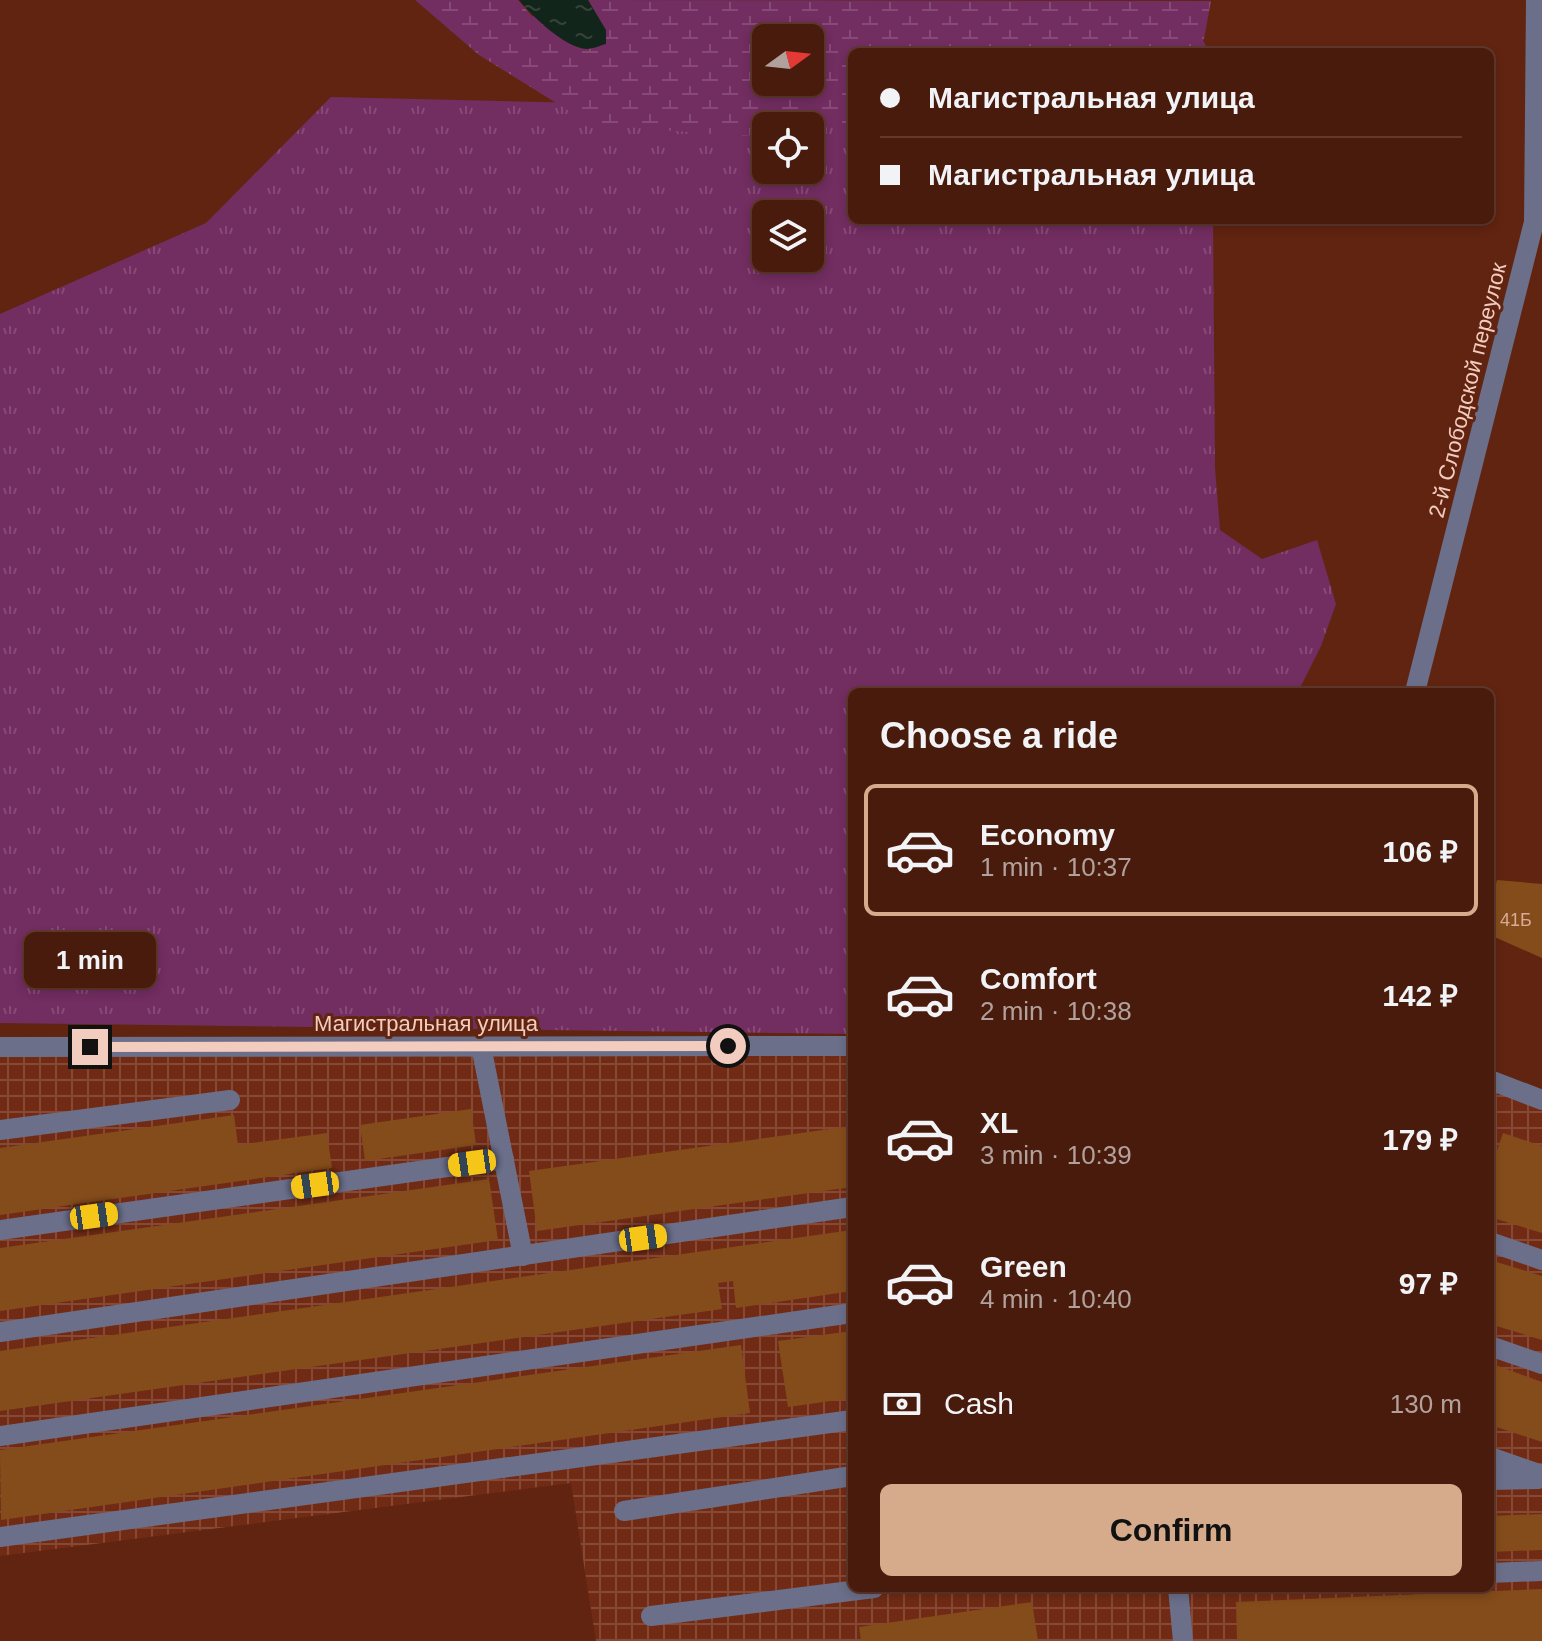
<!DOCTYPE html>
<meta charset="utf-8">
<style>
:root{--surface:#491b0c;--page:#53281a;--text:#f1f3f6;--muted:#b1a19d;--line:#61392d;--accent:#d6ab8b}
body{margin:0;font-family:Arial,sans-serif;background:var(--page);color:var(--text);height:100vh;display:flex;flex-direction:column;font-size:30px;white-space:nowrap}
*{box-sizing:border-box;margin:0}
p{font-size:26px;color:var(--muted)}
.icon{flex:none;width:44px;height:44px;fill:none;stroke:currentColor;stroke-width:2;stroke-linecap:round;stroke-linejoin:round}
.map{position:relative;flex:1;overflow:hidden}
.sheet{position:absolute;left:848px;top:688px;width:646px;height:904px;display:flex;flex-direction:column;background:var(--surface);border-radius:12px;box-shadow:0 4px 12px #0003,0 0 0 2px var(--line)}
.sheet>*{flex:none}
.banner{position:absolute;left:848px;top:48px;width:646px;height:176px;border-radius:12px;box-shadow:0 4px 12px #0003,0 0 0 2px var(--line);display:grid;align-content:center;height:176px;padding:0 32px;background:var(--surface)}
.needle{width:52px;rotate:75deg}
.buttons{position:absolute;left:752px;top:24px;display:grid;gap:16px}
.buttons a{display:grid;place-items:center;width:72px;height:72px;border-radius:12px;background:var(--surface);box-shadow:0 4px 12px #0003,0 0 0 2px var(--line);font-size:40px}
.end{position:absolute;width:36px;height:36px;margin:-18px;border:10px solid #f3ccc0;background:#111;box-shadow:0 0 0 4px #111}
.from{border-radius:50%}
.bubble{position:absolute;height:56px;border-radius:12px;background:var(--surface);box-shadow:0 4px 12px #0003,0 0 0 2px var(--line);font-size:26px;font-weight:800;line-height:56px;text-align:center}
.car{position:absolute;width:24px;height:48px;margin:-24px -12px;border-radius:10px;box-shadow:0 0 6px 2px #0007;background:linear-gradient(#f5c518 24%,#345 0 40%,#f5c518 0 76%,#345 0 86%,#f5c518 0)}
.banner b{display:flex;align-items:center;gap:28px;height:76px;font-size:30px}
.banner b+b{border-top:2px solid var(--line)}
.banner i{width:20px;height:20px;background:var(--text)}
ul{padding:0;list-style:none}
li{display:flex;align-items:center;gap:24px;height:132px;margin:0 16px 12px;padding:0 16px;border:4px solid transparent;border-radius:12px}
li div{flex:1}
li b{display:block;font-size:30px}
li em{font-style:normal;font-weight:800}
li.selected{border-color:var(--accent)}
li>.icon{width:72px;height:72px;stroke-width:1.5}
h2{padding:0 32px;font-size:36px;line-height:96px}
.pay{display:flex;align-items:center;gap:20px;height:88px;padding:0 32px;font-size:30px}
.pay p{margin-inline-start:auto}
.cta{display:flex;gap:16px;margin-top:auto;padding:16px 32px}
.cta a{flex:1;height:92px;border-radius:12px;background:var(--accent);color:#111;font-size:32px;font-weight:800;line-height:92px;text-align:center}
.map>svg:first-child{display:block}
</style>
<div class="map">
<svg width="1542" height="1641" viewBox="0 0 1542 1641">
<defs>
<pattern id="industrial-grid" width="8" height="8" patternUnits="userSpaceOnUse" patternTransform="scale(2)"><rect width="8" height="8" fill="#712b15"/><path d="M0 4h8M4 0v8" fill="none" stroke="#864935"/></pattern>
<pattern id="grass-tufts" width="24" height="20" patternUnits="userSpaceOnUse" patternTransform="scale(2)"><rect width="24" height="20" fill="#722d61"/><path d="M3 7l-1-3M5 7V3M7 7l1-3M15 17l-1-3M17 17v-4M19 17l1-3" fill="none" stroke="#874a76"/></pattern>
<pattern id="wetland-marsh" width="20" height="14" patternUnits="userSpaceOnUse" patternTransform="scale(2)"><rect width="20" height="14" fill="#722d61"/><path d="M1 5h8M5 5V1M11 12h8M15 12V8" fill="none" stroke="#874a76"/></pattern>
<pattern id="water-ripples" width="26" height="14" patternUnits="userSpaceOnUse" patternTransform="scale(2)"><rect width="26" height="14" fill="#12251b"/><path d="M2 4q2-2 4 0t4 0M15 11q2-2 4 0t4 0" fill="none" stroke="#35433a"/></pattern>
</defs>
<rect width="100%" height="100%" fill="#612410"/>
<path fill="url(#industrial-grid)" d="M852,1050V1588H1490V1080L1542,1101V1641H596L571,1483L0,1556V1054Z"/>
<path fill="url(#grass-tufts)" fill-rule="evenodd" d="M1191,17L1209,52H852V220H1213L1215,468L1220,530L1262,559L1317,540L1336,604L1321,646L1298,692H852V1034L0,1023V314L206,223L331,97L709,106L810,82V66L906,29ZM766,126H810V170H766ZM766,214H810V258H766Z"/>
<path fill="url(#wetland-marsh)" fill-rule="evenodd" d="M415,0H518L532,16L605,30L588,0L1211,1L1204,39L1190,52H852V125L810,129V126H766V134L738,136L590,124L479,55ZM766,38H810V82H766Z"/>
<path fill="url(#water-ripples)" d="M519,0H588L606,30V44C601,45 593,49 587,49C565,48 532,16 519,0Z"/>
<g fill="#854c1b">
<path d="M1497,880L1542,884V958L1490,935V906Z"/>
<path d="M471,1109L476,1145L365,1161L360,1125Z"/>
<path d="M234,1115L238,1145L327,1133L332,1168L0,1215V1148Z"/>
<path d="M852,1126V1187L537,1231L529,1171Z"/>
<path d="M1503,1133L1542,1146V1233L1490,1217V1171Z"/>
<path d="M489,1179L498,1240L0,1311V1248Z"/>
<path d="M852,1230V1291L736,1308L733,1281L718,1283L722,1309L0,1411V1351Z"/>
<path d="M1490,1260L1542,1276V1340L1490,1324Z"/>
<path d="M852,1331V1398L788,1407L778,1341Z"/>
<path d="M741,1345L750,1413L1,1520L0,1450Z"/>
<path d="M1490,1363L1542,1382V1442L1490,1425Z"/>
<path d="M1542,1514V1550L1490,1552V1516Z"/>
<path d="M1542,1589V1641H1237L1236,1602Z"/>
<path d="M1032,1602L1038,1641H861L859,1627Z"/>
</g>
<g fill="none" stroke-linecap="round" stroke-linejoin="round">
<g stroke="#6b6f8a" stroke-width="20">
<path d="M1415,692L1534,222L1536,0"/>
<path d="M481,1046L523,1256"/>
<path d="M0,1047L852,1046"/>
<path d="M1490,1080L1542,1100"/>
<path d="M0,1130L230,1100"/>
<path d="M0,1230L504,1159"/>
<path d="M1490,1242L1542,1260"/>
<path d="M0,1332L852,1207"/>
<path d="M1490,1346L1542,1364"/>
<path d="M0,1436L852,1313"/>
<path d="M1490,1457L1542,1475"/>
<path d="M1490,1480L1538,1479"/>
<path d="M624,1511L852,1476"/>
<path d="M0,1537L852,1420"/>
<path d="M1490,1573L1542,1571"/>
<path d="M1178,1588L1183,1641"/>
<path d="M651,1616L874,1588"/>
</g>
</g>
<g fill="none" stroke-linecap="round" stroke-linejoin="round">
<path stroke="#f3ccc0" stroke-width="10" d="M90,1047L728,1046"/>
</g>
<g text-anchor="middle" stroke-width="6" stroke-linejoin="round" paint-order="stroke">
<g font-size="18" fill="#d8ac97">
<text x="1516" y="926">41Б</text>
</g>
<g font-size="22" fill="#f3ccc0" stroke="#612410">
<text transform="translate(1467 390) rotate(-76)" y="8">2-й Слободской переулок</text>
<text x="426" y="1031">Магистральная улица</text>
</g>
</g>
</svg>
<div class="buttons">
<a><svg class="needle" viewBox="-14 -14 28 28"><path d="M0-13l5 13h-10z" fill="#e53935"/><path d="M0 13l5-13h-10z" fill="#b1a19d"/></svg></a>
<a><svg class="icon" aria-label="locate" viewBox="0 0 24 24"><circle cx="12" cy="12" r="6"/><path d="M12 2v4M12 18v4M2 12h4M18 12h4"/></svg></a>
<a><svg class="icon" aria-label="layers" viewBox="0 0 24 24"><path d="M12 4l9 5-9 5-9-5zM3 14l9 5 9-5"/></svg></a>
</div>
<i class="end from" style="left:728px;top:1046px"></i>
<i class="end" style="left:90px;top:1047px"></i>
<div class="bubble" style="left:24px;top:932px;width:132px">1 min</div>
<i class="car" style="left:472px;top:1163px;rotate:262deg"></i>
<i class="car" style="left:315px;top:1185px;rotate:262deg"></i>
<i class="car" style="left:94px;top:1216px;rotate:82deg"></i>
<i class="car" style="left:643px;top:1238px;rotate:82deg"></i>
<div class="banner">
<b><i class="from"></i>Магистральная улица</b>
<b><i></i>Магистральная улица</b>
</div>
<section class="sheet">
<h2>Choose a ride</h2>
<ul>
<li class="selected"><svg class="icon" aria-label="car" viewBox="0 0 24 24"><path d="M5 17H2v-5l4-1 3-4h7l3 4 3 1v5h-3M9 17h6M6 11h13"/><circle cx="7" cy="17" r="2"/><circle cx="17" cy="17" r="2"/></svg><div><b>Economy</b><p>1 min · 10:37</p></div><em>106 ₽</em></li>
<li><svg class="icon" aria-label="car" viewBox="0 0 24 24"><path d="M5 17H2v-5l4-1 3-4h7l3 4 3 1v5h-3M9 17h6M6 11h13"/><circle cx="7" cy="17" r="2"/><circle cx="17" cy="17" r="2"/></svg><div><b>Comfort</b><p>2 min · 10:38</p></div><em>142 ₽</em></li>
<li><svg class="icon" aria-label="car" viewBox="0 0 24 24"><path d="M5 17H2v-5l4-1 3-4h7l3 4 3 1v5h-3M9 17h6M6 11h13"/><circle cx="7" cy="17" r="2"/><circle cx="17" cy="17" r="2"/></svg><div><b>XL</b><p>3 min · 10:39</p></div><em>179 ₽</em></li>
<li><svg class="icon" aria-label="car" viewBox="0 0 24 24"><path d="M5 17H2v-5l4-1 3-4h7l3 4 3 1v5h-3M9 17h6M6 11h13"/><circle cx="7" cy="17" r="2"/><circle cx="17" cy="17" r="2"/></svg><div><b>Green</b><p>4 min · 10:40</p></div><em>97 ₽</em></li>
</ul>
<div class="pay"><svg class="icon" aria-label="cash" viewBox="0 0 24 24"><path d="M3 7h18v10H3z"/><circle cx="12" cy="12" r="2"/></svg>Cash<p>130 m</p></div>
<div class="cta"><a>Confirm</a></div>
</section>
</div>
